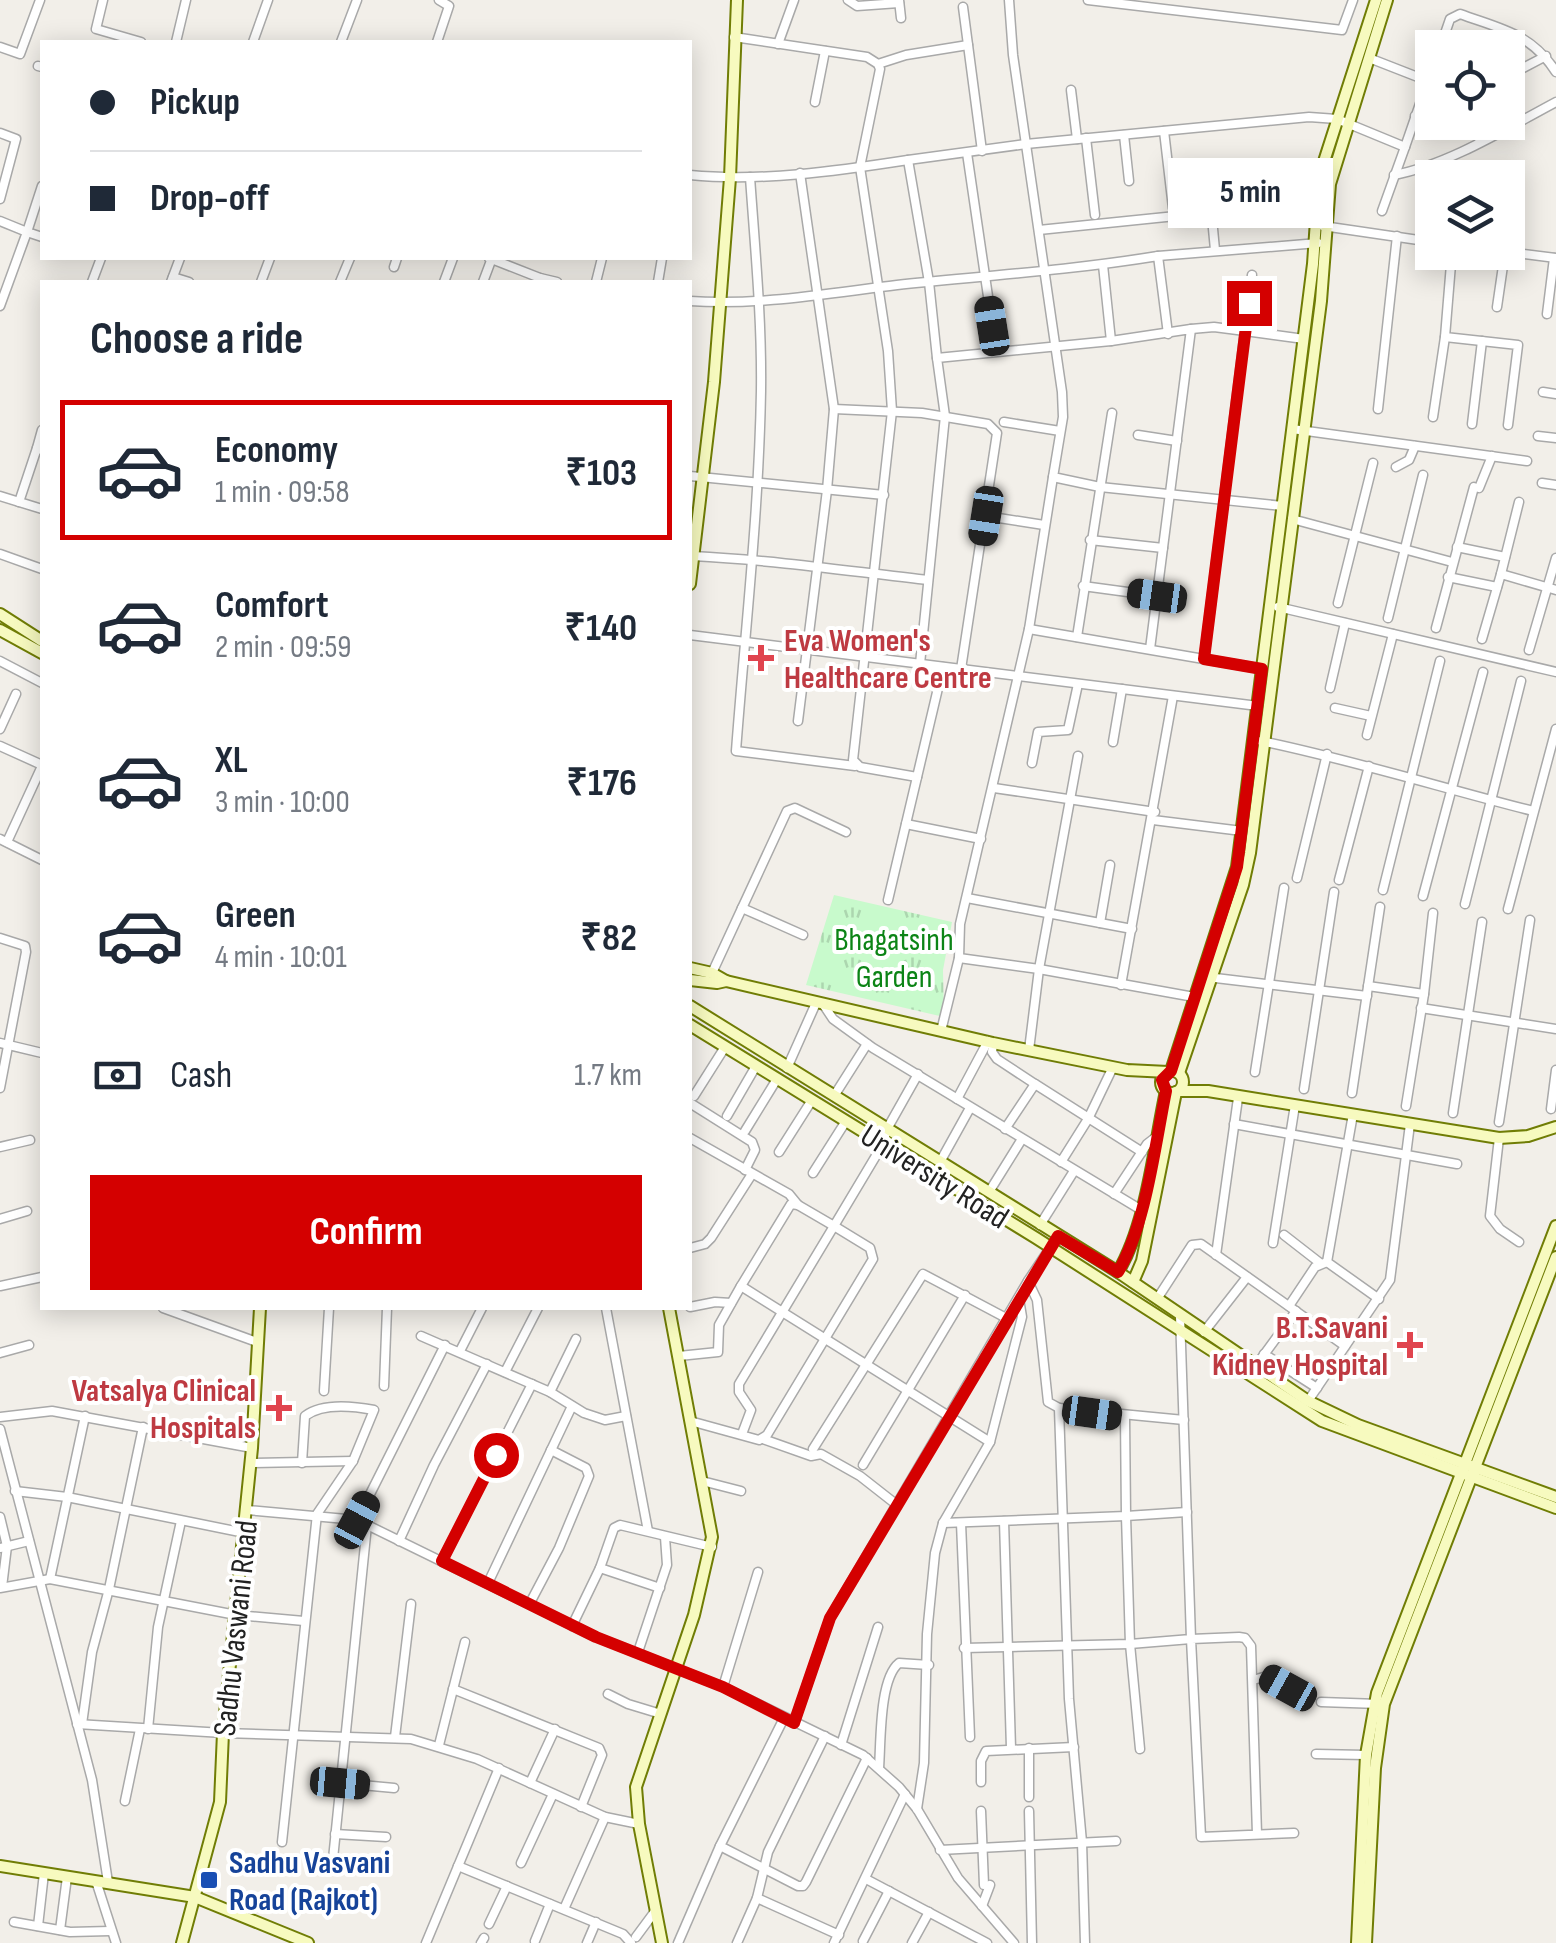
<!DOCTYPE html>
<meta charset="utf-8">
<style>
:root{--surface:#fff;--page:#f2f2f3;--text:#1f2937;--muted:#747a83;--line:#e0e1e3;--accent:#d40000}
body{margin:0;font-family:"Sofia Sans Condensed",sans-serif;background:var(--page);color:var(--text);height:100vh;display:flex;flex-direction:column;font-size:38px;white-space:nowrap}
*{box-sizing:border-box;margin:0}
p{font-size:32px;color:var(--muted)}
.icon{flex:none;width:55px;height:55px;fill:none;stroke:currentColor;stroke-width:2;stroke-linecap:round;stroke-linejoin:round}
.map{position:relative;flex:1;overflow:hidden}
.sheet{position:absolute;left:40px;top:280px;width:652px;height:1030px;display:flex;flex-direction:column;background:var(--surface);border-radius:0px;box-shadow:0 5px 25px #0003}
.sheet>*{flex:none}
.banner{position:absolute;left:40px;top:40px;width:652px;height:220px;border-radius:0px;box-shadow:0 5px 25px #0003;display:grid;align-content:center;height:220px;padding:0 50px;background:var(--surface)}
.buttons{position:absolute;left:1415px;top:30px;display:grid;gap:20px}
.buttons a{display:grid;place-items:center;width:110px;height:110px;border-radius:0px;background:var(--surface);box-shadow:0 5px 25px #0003;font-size:50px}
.end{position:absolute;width:45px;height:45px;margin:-22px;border:12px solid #d40000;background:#fff;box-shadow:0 0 0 5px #fff}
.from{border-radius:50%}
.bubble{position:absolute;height:70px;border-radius:0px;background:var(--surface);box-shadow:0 5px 25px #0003;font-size:32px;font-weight:700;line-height:70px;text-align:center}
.car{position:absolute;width:30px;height:60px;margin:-30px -15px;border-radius:12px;box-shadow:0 0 8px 2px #0007;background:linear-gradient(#222 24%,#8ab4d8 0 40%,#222 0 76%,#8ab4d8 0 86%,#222 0)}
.banner b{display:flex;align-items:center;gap:35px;height:95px;font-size:38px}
.banner b+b{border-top:2px solid var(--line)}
.banner i{width:25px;height:25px;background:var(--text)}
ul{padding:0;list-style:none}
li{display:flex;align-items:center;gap:30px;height:140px;margin:0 20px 15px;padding:0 30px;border:5px solid transparent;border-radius:0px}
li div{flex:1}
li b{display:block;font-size:38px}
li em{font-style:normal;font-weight:700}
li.active{border-color:var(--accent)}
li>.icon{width:90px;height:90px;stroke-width:1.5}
h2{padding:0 50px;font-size:45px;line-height:120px}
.pay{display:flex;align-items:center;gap:25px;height:110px;padding:0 50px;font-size:38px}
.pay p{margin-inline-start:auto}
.action{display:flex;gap:20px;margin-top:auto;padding:20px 50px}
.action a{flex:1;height:115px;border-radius:0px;background:var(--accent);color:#fff;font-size:40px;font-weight:700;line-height:115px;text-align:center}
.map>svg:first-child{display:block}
</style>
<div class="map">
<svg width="1556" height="1943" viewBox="0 0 1556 1943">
<defs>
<pattern id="park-tufts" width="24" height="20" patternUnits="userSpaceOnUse" patternTransform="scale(2.5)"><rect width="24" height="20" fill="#c8facc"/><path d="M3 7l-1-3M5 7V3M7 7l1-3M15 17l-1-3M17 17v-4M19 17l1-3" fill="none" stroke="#acd6af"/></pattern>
</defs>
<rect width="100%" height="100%" fill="#f2efe9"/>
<path fill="url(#park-tufts)" d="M834,895L952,922L943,970L944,1017L806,985Z"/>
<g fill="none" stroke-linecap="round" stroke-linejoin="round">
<defs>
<g id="street">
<path d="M103,0L96,29L141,42"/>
<path d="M848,0L857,6L899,3"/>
<path d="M899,0L901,18"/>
<path d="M1009,0L1013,55L1062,392L1063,417L1053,477L1100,487L1283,506"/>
<path d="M1088,0L1342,30L1353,0"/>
<path d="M963,7L982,151"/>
<path d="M734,37L867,57L878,64L880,69L860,167L888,351L892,411L853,760L860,767L917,777"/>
<path d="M176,42L186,0"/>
<path d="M253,42L268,0"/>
<path d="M341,42L357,0"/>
<path d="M437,42L449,6L439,0"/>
<path d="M778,44L794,0"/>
<path d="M0,47L20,54L40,0"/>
<path d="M1440,48L1450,19L1460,14C1501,29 1531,33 1556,72"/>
<path d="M1369,58L1428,81"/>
<path d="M878,64L906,55L968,45"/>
<path d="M38,66L42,67"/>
<path d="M1508,76L1546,56"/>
<path d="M1071,90L1077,139"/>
<path d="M815,102L825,51"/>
<path d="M1415,116L1432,114"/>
<path d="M1472,122L1480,141"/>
<path d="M1164,131L1173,208"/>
<path d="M0,133L16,139L0,199"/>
<path d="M1124,135L1129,181"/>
<path d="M1086,138L1095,215"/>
<path d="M967,153L996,351"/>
<path d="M690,175C762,182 837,171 908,160"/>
<path d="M1394,175C1448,165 1507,128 1556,102"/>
<path d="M750,177C755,248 762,320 761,391C759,511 745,632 736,751L855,766"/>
<path d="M42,186L27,232L42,237"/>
<path d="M1382,211L1405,147"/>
<path d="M0,221L27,232L0,306"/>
<path d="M1323,226L1432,242"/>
<path d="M1039,230L1205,213L1212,218L1215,250"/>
<path d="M1452,252L1445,337L1518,345L1508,425"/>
<path d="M1508,252L1556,258"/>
<path d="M1158,256L1318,243"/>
<path d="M489,258L540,278L539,282"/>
<path d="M1103,265L1111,341"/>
<path d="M394,267L397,258"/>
<path d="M173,277L189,282"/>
<path d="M540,278L557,282"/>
<path d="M92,282L101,258"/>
<path d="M171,282L180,258"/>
<path d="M261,282L270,258"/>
<path d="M340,282L350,258"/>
<path d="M444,282L453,258"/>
<path d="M483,282L492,258"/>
<path d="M596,282L602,258"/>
<path d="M658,282L662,258"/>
<path d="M690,301C758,306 830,293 897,285C984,276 1072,270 1158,256L1168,334"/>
<path d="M1497,307L1505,252"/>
<path d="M1547,314L1554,258"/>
<path d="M1191,329L1214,327L1245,331L1252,275"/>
<path d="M937,358L929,282L908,160L1026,144L1309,117L1337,119L1405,147L1432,69"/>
<path d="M1543,392L1556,394"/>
<path d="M834,409L922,413L988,424L997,433L961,669"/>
<path d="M1378,409L1397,236"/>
<path d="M1433,417L1445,337"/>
<path d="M1004,422L1060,431"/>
<path d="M1472,424L1482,341"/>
<path d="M1292,429L1527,461"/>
<path d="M1138,435L1177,441"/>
<path d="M1538,436L1556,438"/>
<path d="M37,448L42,430"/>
<path d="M1396,467L1409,460L1415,446"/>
<path d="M690,476L884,495"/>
<path d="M1053,477L1029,629L960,924L959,958L1039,969L1194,997"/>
<path d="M1542,483L1556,485"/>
<path d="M1479,488L1492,456"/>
<path d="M0,496L42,509"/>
<path d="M19,502L37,448L42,450"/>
<path d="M986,516L1044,525"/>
<path d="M1292,519L1452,562"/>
<path d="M1090,540L1163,548"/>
<path d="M1457,547L1505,557"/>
<path d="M0,554L42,569"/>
<path d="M693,556C771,560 850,571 928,580"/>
<path d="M1501,574L1519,502"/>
<path d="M1448,577L1497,587"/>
<path d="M1083,586L1157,596"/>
<path d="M1338,603L1373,463"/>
<path d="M1278,607L1556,672"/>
<path d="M1388,618L1423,475"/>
<path d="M1436,628L1474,487"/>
<path d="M1029,629L1262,669"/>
<path d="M690,635L1258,706"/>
<path d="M1077,637L1112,413"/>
<path d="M1482,639L1501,574L1556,590"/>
<path d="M1529,650L1556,558"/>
<path d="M1204,659L1245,331L1304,339"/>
<path d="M0,661L42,683"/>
<path d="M920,664L945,416L937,358L1111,341L1191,329L1150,649"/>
<path d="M1330,688L1345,623"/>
<path d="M1335,708L1371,716"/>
<path d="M798,721L827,490L834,409L800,173"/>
<path d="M0,729L16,694"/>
<path d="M1367,735L1393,634"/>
<path d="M1261,741C1353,760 1442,788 1533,811"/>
<path d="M1113,742L1122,689"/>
<path d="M0,746L42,765"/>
<path d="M1032,763L1038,732L1068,730L1078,684"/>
<path d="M994,788L1155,812"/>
<path d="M1153,820L1242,831"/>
<path d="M906,824L981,839"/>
<path d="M0,839L42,860"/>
<path d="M7,842L42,766"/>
<path d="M1297,878L1327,754"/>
<path d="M1339,880L1369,766"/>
<path d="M1383,890L1440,661"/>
<path d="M1423,896L1483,672"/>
<path d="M967,898L1132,929"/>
<path d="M888,900L943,667"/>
<path d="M1465,904L1521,681"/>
<path d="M742,908L803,935"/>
<path d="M1508,909L1556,729"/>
<path d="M1100,923L1110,865"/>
<path d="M0,938L25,946L26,952L0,1088"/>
<path d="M712,973L787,811L795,808L846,832"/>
<path d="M1207,977L1367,996"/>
<path d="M1121,985L1173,696"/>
<path d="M1368,986L1424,994"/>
<path d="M823,1004L833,1019L873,1048L1143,1211"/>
<path d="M1421,1008L1556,1029"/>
<path d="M941,1031L959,958"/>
<path d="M0,1043L42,1053"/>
<path d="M993,1043L992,1052L997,1059L1035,1084"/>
<path d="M1029,1050L1039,969L1078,756"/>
<path d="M787,1068L816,1003"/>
<path d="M1255,1072L1284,888"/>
<path d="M918,1074L887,1129L883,1144L834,1226L798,1205L791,1204L741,1286L990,1442"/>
<path d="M1304,1089L1334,892"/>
<path d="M1352,1093L1380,907"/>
<path d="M694,1096L725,1047"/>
<path d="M834,1096L867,1044"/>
<path d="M957,1099L988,1041"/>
<path d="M690,1103L752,1142L755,1150L745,1170"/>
<path d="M1406,1106L1424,994L1433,913"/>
<path d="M1551,1109L1556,1070"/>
<path d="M1453,1113L1482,922"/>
<path d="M1353,1114L1327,1262L1379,1299"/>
<path d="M727,1116L756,1066"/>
<path d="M1499,1122L1530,920"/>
<path d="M1234,1124L1457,1164"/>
<path d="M1005,1129L1035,1084L1142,1152"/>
<path d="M745,1131L777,1079"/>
<path d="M690,1138L789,1194L798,1205"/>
<path d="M1499,1138L1490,1216L1500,1229L1519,1242"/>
<path d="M0,1147L30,1140"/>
<path d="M779,1152L812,1100"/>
<path d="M940,1162L970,1108"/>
<path d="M1061,1162L1088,1119L1113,1067"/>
<path d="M813,1173L846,1121"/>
<path d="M989,1192L1022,1139"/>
<path d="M1114,1194L1147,1144L1156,1137"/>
<path d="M0,1219L27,1211"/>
<path d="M1040,1225L1074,1171"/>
<path d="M1284,1235L1320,1263"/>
<path d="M1058,1236L1028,1281L1037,1300L1048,1402L1059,1408L1184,1420"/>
<path d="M1273,1243L1295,1105"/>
<path d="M690,1248L705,1244L711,1238L752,1174"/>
<path d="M1216,1255L1238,1098"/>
<path d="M0,1286L42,1277"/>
<path d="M1157,1299L1192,1245L1201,1244L1345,1346"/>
<path d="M1289,1306L1315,1267L1327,1262"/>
<path d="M690,1307L715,1302L731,1303"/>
<path d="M163,1308L257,1342"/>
<path d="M606,1308L648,1531"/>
<path d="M1204,1332L1247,1277"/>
<path d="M421,1336L550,1392L584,1413L605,1420L626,1416"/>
<path d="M460,1351L482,1308"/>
<path d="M0,1353L29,1345"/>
<path d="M1264,1354L1317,1388"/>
<path d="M679,1356L718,1352L719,1325L741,1286"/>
<path d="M1255,1367L1296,1311"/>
<path d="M505,1372L538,1308"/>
<path d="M384,1386L387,1308"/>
<path d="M324,1391L329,1308"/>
<path d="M550,1392L576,1339"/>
<path d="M1308,1401L1390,1280L1410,1124"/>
<path d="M1059,1408L1069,1699L1082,1842L1085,1943"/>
<path d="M0,1417L52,1411L252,1448"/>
<path d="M690,1421L759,1440L767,1435L873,1259L870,1248L834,1226L739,1384V1392L751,1410L742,1434"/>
<path d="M0,1429L92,1780L108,1882"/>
<path d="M763,1439L811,1456L821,1454L860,1476L897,1505"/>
<path d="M813,1449L923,1274L1008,1319"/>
<path d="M251,1463L353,1461"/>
<path d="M863,1465L965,1295"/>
<path d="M702,1481L741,1491"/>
<path d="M15,1491L67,1497L245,1533"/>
<path d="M247,1510L357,1520L596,1637L723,1687L863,1755L899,1787L917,1809L958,1878L1014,1943"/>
<path d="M0,1517L7,1546L2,1587"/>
<path d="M357,1520L445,1345"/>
<path d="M1004,1521L1011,1748"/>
<path d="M943,1523L1126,1516L1125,1417"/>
<path d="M961,1523L970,1737"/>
<path d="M399,1541L434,1465L487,1364"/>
<path d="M0,1548L29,1541"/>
<path d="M442,1561L532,1384"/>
<path d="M600,1568L660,1588"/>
<path d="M50,1579L85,1416"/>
<path d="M488,1583L572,1406"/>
<path d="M0,1588L50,1579L236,1615L304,1621"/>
<path d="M530,1603L559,1548L589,1476L586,1468L551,1450"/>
<path d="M572,1626L600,1568L614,1528L620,1525L712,1547"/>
<path d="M964,1648L1130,1644L1191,1639L1180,1316"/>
<path d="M638,1652L667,1565L665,1537"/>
<path d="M1253,1680L1267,1676L1307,1699"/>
<path d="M723,1687L758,1572"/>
<path d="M453,1689L599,1748L602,1755L581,1807"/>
<path d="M608,1694L628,1704L661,1714"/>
<path d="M1321,1702L1379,1704"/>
<path d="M784,1718L720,1846L798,1886H803L806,1882L867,1758"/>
<path d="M794,1723L830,1618L1028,1281"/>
<path d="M77,1724L223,1733L411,1739L477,1759L605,1817L639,1824"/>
<path d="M82,1724L92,1652L109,1589L143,1427"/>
<path d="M148,1729L158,1627L181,1521"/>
<path d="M395,1737L411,1604"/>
<path d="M439,1745L465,1642"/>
<path d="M841,1745L878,1627"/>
<path d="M1029,1748V1797"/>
<path d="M1140,1749L1130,1644L1126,1516L1187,1512"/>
<path d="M1316,1754L1366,1755"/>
<path d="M879,1768C881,1742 879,1679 899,1663L929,1665"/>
<path d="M981,1782V1761L986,1751L1074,1747"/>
<path d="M340,1783L394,1788"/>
<path d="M530,1783L555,1729"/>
<path d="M125,1801L140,1729"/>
<path d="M917,1809L924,1763L927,1634L935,1553L943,1523L990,1442L1022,1317L1019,1299"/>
<path d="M981,1811L984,1885"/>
<path d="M1029,1811L1032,1943"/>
<path d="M335,1834L386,1837"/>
<path d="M1257,1834L1251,1646L1245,1638L1239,1637L1191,1639L1201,1837L1294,1833"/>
<path d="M282,1842L317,1514L353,1461L374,1410C353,1406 322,1403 305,1416L302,1463"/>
<path d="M940,1850L1116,1841"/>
<path d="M333,1859L367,1525"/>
<path d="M521,1863L553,1794"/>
<path d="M458,1866L623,1934L631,1943"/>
<path d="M866,1879L987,1943"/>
<path d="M96,1881L116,1943"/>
<path d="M757,1898L839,1935"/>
<path d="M982,1906L990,1885"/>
<path d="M564,1909L605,1817"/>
<path d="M14,1922L70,1932L110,1931"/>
<path d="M489,1924L507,1886"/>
<path d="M38,1926L44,1873"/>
<path d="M60,1930L67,1877"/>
<path d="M636,1937L656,1910"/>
<path d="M535,1941L550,1904"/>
<path d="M863,1941L889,1891"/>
<path d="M426,1943L499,1768"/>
<path d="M481,1943L484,1938"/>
<path d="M587,1943L596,1922"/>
<path d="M678,1943L720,1846"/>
<path d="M737,1943L757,1898L768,1852L825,1736"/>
<path d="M834,1943L905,1794"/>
<path d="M912,1943L929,1912"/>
</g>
<g id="secondary">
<path d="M690,584L714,382L730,178L737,0"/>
<path d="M0,614L42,641"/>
<path d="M0,630L42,653"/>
<path d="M690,968L712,973L726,981L993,1043L1127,1070L1168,1072"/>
<path d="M690,980L717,983L726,981"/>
<path d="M690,1006L1118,1272L1308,1401L1358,1425L1556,1497"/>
<path d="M690,1025L1036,1238L1322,1421L1556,1508"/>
<circle cx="1172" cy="1082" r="11"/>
<path d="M1171,1071L1237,867L1313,264L1319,177L1376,0"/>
<path d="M1179,1073L1243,885L1250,853L1321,301L1330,184L1387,0"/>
<path d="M1179,1091H1208L1499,1138L1528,1136L1556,1127"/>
<path d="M1118,1272C1147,1223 1154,1147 1166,1091"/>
<path d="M1133,1282L1142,1261L1176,1092"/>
<path d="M0,1866L195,1897L308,1943"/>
<path d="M182,1943L220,1802L223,1733L252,1448L260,1308"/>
<path d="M662,1943L639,1824L636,1787L694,1615L712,1537L669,1308"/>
<path d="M1357,1943L1366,1755L1377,1693L1556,1226"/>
<path d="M1366,1943L1375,1768L1384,1704L1556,1257"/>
</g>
</defs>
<use href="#street" stroke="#a9a9a9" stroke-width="11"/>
<use href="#secondary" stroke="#707d05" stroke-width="14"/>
<use href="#street" stroke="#fff" stroke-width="8"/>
<use href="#secondary" stroke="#f7fabf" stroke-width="10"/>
</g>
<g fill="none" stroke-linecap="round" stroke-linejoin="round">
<path stroke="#d40000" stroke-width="12" d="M496,1455L442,1561L596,1637L723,1687L794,1723L830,1618L1058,1236L1118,1272C1146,1225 1155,1145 1166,1091L1162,1080L1171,1071L1237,867L1262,669L1204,659L1249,303"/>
</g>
<g fill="#e0444e" stroke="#fff" stroke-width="4">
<path d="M756 643h10v10h10v10h-10v10h-10v-10h-10v-10h10z"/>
<path d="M1405 1330h10v10h10v10h-10v10h-10v-10h-10v-10h10z"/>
<path d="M274 1393h10v10h10v10h-10v10h-10v-10h-10v-10h10z"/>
</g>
<rect fill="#1a4fb4" stroke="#fff" stroke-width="4" x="199" y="1870" width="20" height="20" rx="5"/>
<g text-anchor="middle" stroke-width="8" stroke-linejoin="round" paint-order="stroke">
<g font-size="32" font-weight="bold" fill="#be3a42" stroke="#fff" text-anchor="end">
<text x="784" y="651" text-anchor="start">Eva Women's<tspan x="784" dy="37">Healthcare Centre</tspan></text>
<text x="1388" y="1338">B.T.Savani<tspan x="1388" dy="37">Kidney Hospital</tspan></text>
<text x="256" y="1401">Vatsalya Clinical<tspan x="256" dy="37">Hospitals</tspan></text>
</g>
<g font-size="32" fill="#0c8416" stroke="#fff">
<text x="894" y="950">Bhagatsinh<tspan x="894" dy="37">Garden</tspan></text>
</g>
<g font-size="32" fill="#222" stroke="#fff">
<text transform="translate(935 1176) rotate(32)" y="11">University Road</text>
<text transform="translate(235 1628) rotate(-84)" y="11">Sadhu Vaswani Road</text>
</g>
<g font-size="32" font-weight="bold" fill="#164399" stroke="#fff" text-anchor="start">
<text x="229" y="1873">Sadhu Vasvani<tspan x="229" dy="37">Road (Rajkot)</tspan></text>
</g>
</g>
</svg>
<div class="buttons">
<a><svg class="icon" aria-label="locate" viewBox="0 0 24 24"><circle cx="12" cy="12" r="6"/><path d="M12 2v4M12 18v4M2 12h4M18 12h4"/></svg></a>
<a><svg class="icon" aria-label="layers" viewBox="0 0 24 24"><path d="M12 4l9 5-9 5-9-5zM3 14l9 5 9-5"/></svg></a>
</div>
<i class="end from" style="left:496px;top:1455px"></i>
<i class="end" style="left:1249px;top:303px"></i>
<div class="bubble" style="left:1168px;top:158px;width:165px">5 min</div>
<i class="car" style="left:992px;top:326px;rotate:351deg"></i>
<i class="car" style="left:986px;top:516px;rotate:189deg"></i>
<i class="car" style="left:1157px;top:596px;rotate:278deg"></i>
<i class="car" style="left:1092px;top:1413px;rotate:98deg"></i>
<i class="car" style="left:357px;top:1520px;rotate:28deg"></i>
<i class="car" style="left:1288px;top:1688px;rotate:299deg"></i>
<i class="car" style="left:340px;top:1783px;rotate:95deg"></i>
<div class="banner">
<b><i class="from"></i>Pickup</b>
<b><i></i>Drop-off</b>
</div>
<section class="sheet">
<h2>Choose a ride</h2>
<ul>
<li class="active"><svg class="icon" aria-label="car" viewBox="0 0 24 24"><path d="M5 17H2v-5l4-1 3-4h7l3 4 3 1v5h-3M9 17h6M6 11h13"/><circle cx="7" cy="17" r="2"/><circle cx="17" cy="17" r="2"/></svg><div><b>Economy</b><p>1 min · 09:58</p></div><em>₹103</em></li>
<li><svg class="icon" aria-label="car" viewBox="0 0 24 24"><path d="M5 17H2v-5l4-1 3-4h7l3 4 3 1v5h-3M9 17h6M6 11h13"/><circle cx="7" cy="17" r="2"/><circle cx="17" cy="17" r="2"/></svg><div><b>Comfort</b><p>2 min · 09:59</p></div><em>₹140</em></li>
<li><svg class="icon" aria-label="car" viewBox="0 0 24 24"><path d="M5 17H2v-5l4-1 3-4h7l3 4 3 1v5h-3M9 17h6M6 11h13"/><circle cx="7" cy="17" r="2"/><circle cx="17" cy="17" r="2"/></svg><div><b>XL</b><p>3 min · 10:00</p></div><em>₹176</em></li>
<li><svg class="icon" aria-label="car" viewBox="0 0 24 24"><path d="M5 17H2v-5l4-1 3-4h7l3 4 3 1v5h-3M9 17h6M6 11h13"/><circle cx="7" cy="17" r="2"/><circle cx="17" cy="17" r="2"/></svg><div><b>Green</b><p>4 min · 10:01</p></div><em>₹82</em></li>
</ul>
<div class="pay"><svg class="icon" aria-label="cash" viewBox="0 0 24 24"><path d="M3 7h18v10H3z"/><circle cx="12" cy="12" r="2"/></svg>Cash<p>1.7 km</p></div>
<div class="action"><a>Confirm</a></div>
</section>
</div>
